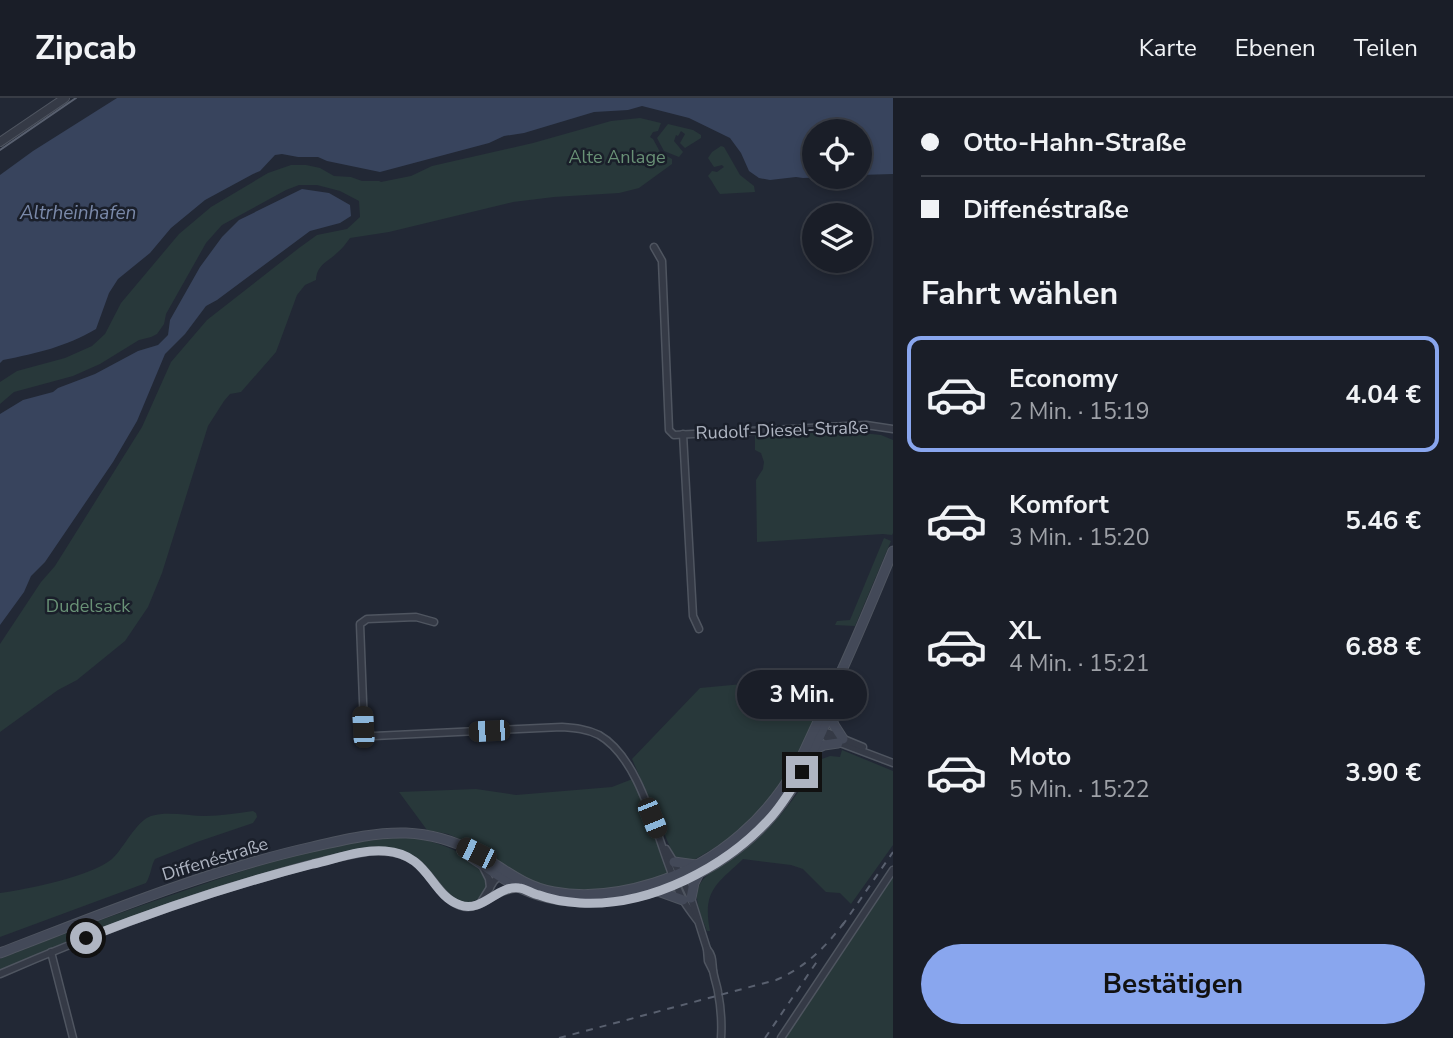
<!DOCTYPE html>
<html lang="de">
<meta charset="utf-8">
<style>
:root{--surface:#1a1e28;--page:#272b34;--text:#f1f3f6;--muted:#9fa2a8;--line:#383c45;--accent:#89a6ee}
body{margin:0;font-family:"Nunito Sans",sans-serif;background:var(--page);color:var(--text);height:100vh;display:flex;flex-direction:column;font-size:26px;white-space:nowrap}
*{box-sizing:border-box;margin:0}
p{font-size:23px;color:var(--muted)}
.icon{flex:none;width:38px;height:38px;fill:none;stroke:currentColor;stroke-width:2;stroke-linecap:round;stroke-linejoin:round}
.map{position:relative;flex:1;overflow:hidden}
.drawer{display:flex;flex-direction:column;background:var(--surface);width:560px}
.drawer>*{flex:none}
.banner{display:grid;align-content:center;height:154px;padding:0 28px;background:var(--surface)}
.controls{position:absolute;left:802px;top:21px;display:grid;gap:14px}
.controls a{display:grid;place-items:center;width:70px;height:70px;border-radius:50%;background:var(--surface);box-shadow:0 4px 10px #0003,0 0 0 2px var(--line);font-size:35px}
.end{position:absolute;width:32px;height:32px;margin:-16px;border:9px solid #afb5c2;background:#111;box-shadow:0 0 0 4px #111}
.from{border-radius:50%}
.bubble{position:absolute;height:49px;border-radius:24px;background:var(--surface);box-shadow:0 4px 10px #0003,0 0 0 2px var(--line);font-size:23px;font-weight:700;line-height:49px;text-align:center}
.car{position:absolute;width:21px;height:42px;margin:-21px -10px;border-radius:9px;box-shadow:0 0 5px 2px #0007;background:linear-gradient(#222 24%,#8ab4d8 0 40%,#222 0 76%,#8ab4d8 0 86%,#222 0)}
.banner b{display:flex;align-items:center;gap:24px;height:66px;font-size:26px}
.banner b+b{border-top:2px solid var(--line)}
.banner i{width:18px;height:18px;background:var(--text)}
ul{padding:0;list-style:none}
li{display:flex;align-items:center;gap:21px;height:116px;margin:0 14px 10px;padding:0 14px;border:4px solid transparent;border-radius:14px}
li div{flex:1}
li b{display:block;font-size:26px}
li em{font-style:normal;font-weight:700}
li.current{border-color:var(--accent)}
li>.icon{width:63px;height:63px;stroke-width:1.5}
h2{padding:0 28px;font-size:32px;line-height:84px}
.primary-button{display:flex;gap:14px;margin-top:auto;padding:14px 28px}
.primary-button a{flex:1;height:80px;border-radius:42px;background:var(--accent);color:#111;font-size:28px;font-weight:700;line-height:80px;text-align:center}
header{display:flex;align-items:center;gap:42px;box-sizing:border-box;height:98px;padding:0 35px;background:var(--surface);border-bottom:2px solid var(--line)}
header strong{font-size:33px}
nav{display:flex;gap:38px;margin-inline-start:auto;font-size:24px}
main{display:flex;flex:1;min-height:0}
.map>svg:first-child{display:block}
</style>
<header>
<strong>Zipcab</strong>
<nav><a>Karte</a><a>Ebenen</a><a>Teilen</a></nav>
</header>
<main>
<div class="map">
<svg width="893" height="940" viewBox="0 0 893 940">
<rect width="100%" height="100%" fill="#222835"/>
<g fill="#28383a">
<path d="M640,20L661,25L658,33L653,34L650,39L653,41L660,54L672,61V66L639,90L619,95L554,99L513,104L389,134L350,140C346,145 343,150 338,154C328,164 317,166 316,182L305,187L297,197L276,254L241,294L230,296L224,303L208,328L162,475L148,509L125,543L77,582L58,592L0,634V546L41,484L55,468L142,329L171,264L207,222L299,150L317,137L347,131L360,119L359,103L340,93L317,87H299L286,92L222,127L206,145L166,216L164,226L157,236L151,239L139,242L100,266L73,278L14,294L0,306V284L17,273L65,260L92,248L105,236L121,205L179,136L211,109L268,75L291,67H306L320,70L334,78L351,79L362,83H379L381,84L411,78L432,68L533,45L611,23Z"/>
<path d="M668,26L693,32L701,37V40L685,50L680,45L685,36L681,33L678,38L676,37L674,43L683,54L679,59L664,53L657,40Z"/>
<path d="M721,48L724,49L740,77L754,88L755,94L720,96C715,90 713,84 708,78L712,73L717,74L724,69L722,67L714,69L708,60L712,54Z"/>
<path d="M843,333L881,337L893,342V435L892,437L883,436L757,444L756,382L763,371L764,364L761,355L755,352V338Z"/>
<path d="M884,440L891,443L855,528L835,527L837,523L850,522Z"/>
<path d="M779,575L817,614V620L803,649L775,696L735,738L692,763L678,761L673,756L632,661L700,590L765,584Z"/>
<path d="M842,652L893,673V747L851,806L840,795L826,794L803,771L791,767L743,761C717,786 702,792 710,833H707C702,821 694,803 698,791C702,776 722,768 734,760C771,734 796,700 819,662L830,658L840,659Z"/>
<path d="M635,680L674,779L639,790L579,794L554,791L529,784L457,740L448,736L427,732L399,694L476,691L516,697L612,689Z"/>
<path d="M253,713L256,715L257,719L253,725L197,744L155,761C151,768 151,777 146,785L0,839V795C28,791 90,779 112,761C124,750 136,723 151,718C168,713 188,718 205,718C221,718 237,715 253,713Z"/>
<path d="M396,740C423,739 445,746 467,759V761C472,766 479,770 483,776C491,789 481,806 465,804C434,800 432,746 379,750C359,752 337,759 317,763C232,782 149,811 68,843C45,853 23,864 0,873V861C64,835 129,811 195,789C260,767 327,744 396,740Z"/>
<path d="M893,778V940H784L792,927Z"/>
</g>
<g fill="#38445d">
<path d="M117,0H893V76L859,77V33H814V79H829L803,80L796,79L770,82L759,80L749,73L741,55L730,40L689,20L642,8L628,12L594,14L524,35L504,38L489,45L380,74L327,63L318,59H298L282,56L275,57L260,73L253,76L205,102L171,130L150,155L118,181L109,195L96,231C65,249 38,255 3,262L0,265V77L33,53Z"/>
<path d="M302,91L329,95L350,107L351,118L340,125L310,133L217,202L206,208L185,236L165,256L137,323L113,364L45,464L31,478L24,494L0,527V316L23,302L53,294L58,290L95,276L138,253L158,247L168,237L170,222L200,169L222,139L239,122Z"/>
</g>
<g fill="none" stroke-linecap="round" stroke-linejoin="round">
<defs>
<g id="minor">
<path d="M654,149L662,163L669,332L674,337L847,328L866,327L893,331"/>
<path d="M683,336L693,518L699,531"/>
<path d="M434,524L416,519L367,521L360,526L364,629L368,637L374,638L562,629C575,630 587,631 599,637C645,663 659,755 682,800C686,808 692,815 697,822"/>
<path d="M818,633L827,640L893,665"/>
<path d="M821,633L829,635L863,649"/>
<path d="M666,751L674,764L691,800L707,851L708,863L713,873"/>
<path d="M482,767L489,781L490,790"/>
<path d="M481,804L494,783L501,776"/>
<path d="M707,851C713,858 712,863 713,872C714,880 717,887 718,894C721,910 722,925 721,940"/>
<path d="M51,854L73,940"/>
<path d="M0,876C86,839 172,805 262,780C298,769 335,759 372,753C386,753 401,754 414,763C432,775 443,807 467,809C479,809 487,801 497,796C504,792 510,791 518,790"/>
<path d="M781,940L893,772"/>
</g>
<path id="tertiary" d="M0,44L65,0"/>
<g id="secondary">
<path d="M830,615L834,627L843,641"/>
<path d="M813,652L824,647L838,645"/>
<path d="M462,753C490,771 517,794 550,800C629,817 723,777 774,716C792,694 806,669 817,644C824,629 831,615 834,599"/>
<path d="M674,764L696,767"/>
<path d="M658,793L683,802"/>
<path d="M691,800L694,785L699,775"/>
<path d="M0,855C102,816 205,773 312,749C343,742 374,734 406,735C430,736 454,743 475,754C502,769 523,789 554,794C587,800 622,795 654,785C719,765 771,718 802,658C811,639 819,621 828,602C852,553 872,503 893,453"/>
</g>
</defs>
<use href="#minor" stroke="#4f5560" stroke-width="9"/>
<use href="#tertiary" stroke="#4f5560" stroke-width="10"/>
<use href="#secondary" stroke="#4f5560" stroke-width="11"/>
<use href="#minor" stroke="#353a46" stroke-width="6"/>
<use href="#tertiary" stroke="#353a46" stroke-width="8"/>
<use href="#secondary" stroke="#434958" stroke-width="9"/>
<path stroke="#59606f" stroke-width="2" d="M0,52L76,0"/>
<g stroke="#59606f" stroke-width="2" stroke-dasharray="7 7" stroke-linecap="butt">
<path d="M842,828L893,754"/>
<path d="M559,940L776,882C806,869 827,848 846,822"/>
<path d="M765,940L818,862"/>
</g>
</g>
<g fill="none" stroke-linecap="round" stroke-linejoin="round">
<path stroke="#afb5c2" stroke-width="9" d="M86,840C160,811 235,786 313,766C336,761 361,751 385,753C430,756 430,797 460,807C483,815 497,787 519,790C525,790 532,796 539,797C552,802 566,804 580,805C650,809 727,769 772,718C784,704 793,689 802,674"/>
</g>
<g text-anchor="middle" stroke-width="5" stroke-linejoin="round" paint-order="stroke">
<g font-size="18" fill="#699176" stroke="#1a1f2a">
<text x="617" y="65">Alte Anlage</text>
<text x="88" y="514">Dudelsack</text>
</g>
<g font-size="18" fill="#afb5c2" stroke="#1a1f2a">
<text transform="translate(782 332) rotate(-2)" y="6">Rudolf-Diesel-Straße</text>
<text transform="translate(215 761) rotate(-17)" y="6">Diffenéstraße</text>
</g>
<g font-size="19" font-style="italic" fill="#7a89a9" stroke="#1a1f2a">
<text x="78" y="121">Altrheinhafen</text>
</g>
</g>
</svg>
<div class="controls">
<a><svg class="icon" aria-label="locate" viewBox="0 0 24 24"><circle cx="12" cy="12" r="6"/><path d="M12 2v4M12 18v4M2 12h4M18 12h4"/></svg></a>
<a><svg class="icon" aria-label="layers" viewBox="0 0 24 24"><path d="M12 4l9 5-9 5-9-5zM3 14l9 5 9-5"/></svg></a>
</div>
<i class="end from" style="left:86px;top:840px"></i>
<i class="end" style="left:802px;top:674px"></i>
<div class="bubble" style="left:737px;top:572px;width:130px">3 Min.</div>
<i class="car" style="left:363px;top:629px;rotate:357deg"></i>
<i class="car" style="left:489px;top:633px;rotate:267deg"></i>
<i class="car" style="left:652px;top:720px;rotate:158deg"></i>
<i class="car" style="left:476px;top:755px;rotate:296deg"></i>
</div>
<section class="drawer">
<div class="banner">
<b><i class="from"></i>Otto-Hahn-Straße</b>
<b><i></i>Diffenéstraße</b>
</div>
<h2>Fahrt wählen</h2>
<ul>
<li class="current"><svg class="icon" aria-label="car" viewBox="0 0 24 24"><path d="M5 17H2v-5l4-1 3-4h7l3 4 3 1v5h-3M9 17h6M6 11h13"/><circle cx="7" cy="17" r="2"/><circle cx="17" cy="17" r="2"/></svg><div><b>Economy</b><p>2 Min. · 15:19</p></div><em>4.04 €</em></li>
<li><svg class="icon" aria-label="car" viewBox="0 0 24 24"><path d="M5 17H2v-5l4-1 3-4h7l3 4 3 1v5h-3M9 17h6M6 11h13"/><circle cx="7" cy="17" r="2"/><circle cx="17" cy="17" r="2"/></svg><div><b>Komfort</b><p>3 Min. · 15:20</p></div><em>5.46 €</em></li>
<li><svg class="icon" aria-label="car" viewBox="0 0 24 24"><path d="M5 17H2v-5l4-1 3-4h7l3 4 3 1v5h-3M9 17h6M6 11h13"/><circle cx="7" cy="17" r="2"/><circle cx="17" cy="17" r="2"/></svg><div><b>XL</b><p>4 Min. · 15:21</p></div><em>6.88 €</em></li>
<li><svg class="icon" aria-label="car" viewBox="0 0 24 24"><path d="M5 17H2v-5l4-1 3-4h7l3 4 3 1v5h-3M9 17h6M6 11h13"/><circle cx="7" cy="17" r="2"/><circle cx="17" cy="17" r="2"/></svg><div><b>Moto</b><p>5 Min. · 15:22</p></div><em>3.90 €</em></li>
</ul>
<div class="primary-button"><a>Bestätigen</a></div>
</section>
</main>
